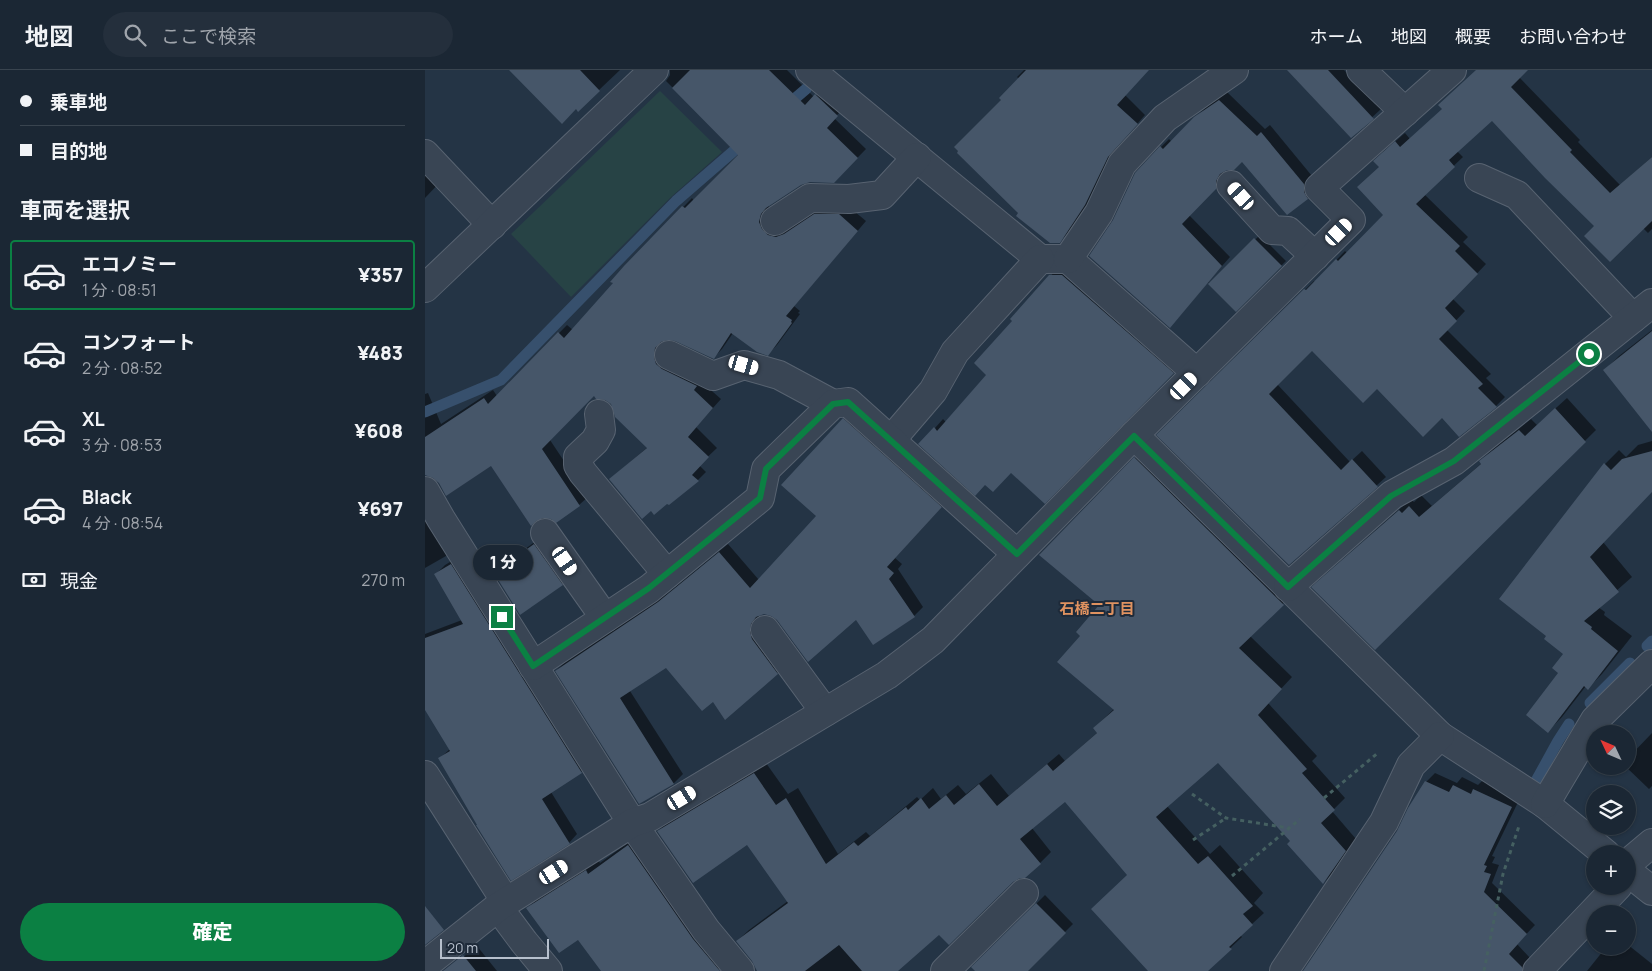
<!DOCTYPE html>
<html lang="ja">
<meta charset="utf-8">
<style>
:root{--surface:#1b2734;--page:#242f3c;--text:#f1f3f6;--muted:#a0a5ac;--line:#39444f;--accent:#0b8043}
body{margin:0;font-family:Manrope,"Noto Sans JP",sans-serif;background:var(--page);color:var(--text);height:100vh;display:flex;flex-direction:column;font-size:19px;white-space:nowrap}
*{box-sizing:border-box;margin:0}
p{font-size:16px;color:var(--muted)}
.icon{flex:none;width:28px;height:28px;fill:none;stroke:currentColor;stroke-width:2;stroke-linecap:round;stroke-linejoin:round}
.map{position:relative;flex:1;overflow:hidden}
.panel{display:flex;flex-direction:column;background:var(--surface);width:425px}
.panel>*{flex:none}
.banner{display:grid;align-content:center;height:110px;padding:0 20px;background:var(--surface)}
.needle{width:32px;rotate:314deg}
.tools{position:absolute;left:1161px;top:655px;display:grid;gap:10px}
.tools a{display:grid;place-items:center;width:50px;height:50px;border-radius:50%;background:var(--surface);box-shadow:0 1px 4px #0004,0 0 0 1px var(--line);font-size:25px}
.scale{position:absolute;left:15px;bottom:12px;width:109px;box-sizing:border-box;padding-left:5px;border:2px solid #b7c0cd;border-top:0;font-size:14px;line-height:18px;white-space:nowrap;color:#b7c0cd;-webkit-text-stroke:4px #1e2a39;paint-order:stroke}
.end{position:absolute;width:22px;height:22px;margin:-11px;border:6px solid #0b8043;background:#fff;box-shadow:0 0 0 2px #fff}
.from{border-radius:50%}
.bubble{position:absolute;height:35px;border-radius:18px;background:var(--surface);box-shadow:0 1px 4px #0004,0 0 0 1px var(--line);font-size:16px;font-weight:800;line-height:35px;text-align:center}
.car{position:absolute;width:15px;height:30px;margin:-15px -8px;border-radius:6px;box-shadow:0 0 4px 1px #0007;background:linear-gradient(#fff 24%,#345 0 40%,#fff 0 76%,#345 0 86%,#fff 0)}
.banner b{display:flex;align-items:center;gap:18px;height:48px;font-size:19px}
.banner b+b{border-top:1px solid var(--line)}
.banner i{width:12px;height:12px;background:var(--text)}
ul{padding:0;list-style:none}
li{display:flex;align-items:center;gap:15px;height:70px;margin:0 10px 8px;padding:0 10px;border:2px solid transparent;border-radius:5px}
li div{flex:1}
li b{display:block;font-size:19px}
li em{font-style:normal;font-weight:800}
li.active{border-color:var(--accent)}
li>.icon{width:45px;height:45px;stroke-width:1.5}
h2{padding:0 20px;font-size:22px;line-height:60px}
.pay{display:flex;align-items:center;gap:12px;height:55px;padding:0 20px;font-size:19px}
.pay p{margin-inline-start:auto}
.primary-button{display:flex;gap:10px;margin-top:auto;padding:10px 20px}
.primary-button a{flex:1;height:58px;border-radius:30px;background:var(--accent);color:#fff;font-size:20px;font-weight:800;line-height:58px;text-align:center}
header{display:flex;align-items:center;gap:30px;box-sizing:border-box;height:70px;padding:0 25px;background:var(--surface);border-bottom:1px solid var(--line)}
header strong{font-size:24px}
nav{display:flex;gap:28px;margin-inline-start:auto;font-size:18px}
.search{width:350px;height:45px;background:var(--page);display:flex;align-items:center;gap:12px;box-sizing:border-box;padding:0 18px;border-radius:28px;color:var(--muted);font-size:19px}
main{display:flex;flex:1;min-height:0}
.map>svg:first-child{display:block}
</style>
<header>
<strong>地図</strong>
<div class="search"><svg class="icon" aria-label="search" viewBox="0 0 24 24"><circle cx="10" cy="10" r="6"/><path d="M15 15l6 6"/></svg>ここで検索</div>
<nav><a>ホーム</a><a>地図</a><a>概要</a><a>お問い合わせ</a></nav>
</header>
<main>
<section class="panel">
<div class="banner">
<b><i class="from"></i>乗車地</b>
<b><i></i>目的地</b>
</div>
<h2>車両を選択</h2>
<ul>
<li class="active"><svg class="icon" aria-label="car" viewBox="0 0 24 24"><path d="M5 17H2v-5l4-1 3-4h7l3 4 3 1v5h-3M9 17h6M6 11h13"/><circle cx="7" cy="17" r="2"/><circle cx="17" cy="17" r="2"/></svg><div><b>エコノミー</b><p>1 分 · 08:51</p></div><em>¥357</em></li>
<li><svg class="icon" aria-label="car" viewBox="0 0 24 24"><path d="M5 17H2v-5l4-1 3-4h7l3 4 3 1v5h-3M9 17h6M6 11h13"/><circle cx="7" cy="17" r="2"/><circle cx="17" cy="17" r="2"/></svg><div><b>コンフォート</b><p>2 分 · 08:52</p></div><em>¥483</em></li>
<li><svg class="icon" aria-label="car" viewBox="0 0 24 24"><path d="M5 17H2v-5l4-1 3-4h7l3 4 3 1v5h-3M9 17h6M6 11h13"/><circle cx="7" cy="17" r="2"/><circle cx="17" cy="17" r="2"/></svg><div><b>XL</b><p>3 分 · 08:53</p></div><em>¥608</em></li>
<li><svg class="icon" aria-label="car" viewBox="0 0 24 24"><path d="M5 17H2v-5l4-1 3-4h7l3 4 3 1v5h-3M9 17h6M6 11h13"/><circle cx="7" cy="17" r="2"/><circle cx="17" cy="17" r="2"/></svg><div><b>Black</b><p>4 分 · 08:54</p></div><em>¥697</em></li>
</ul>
<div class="pay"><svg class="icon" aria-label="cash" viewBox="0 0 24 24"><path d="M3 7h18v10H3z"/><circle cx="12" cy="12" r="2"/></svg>現金<p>270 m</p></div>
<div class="primary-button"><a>確定</a></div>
</section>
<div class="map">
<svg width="1227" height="901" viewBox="0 0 1227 901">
<rect width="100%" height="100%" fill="#243445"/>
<path fill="#274345" d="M235,21L297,82L246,127L146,227L86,164Z"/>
<g fill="#0007">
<path d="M86,0H195L153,40Z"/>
<path d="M245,0H341L342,2L344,0H362L389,27L400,17L420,37L409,48L441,79L409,112L385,111L376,114L344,135L343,143L360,158L369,156L399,136H423L441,151L369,236L375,241L373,243L375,244L352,275L343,284L308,263L297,279L288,288L251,270H238L237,277L296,329L271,357L292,378L274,395L281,402L273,410L185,409L223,377L187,333L181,329L169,325L125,370L163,427L154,435L67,394L15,412L8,406L0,404V324L3,323L16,354L68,320L72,326L142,255L148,260L189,213L200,197L267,128L269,131L315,85L241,11L245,5Z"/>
<path d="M599,0H723L700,25L720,45L692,77L669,125L643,163L634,172L595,143L578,30L594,9L592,7Z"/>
<path d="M864,0H919L956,39L926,67Z"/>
<path d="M1052,0H1101L1094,7L1155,70L1153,72L1195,115L1227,87V159L1223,163L1218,158L1170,156L1067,49L1032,81L1038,87L999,124L1043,167L1038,172L1061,194L1028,229L1040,241L1022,260L1066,304L1061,308L1080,327L1071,336L1017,346L952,317L887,280L852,314L925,392L937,381L961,407L864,494L733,365L889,211L890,212L920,181L922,183L960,145L955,97L958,82L980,63L985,69L1018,39Z"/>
<path d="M802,22L840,59L845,55L887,106V114L890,120L882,128L817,90L799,101V109L764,145L805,187L783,212L785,213L835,165L861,191L811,240L783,212L753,248L736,77L744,69L747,72L779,39Z"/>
<path d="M0,89L19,108L0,128Z"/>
<path d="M634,196L757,294L620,432L586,402L560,414L550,424L510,358L518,349L521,352L563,305L589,251Z"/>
<path d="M1227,260V360L1180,300L1194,286Z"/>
<path d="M1142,328L1171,360L950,579L899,506L986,429L989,432L996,425L1007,436L1057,393L1055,391L1067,380L1106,349L1112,355Z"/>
<path d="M428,340L525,428L470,488L477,494L473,499L498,537L489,546L448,574L431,548L353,550L346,544L339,543L334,545L333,553L361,594L352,603L289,630L241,596L205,621L258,704L249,713L214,733L131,601L140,592L243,523L303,474L334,510L392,446L419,349Z"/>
<path d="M1227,371V421L1178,472L1207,507L1173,537L1180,542L1179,545L1207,566L1177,604L1163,618L1161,616L1137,647L1123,661L1140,584L1123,566L1076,529L1180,394L1194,380L1201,387L1213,375Z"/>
<path d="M721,377L869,523L825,566L867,607L843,633L892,686L887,691L920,728L907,741L931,769L909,802L898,813L866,771L793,691L742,736L785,784L795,775L838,823L829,833L839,843L815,865L817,867L781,901H724L704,805L640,730L607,758L626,782L615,793L514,863L471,901H333L328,890L312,871L324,860L363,831L323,774L233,761L244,750L341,693L363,724L373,718L413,784L441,762L445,766L492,727L495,730L508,718L516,729L533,715L541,724L566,704L584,726L634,684L640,691L673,662L669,658L689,639L657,566L676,535L615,484Z"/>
<path d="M0,429L29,478L21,486L0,498Z"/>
<path d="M119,465L146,504L137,514L70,504L80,494Z"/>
<path d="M35,486L165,693L156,702L126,722L152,764L144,773L15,688L25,679L0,637V564L37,550L11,504L20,495Z"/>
<path d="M1227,663V716L1224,719L1200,696H1202V689Z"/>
<path d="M1010,703L1032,713L1037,707L1053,715L1057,711L1095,728L1067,786L1070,787L1067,793L1074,795L1067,813L1110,855L1092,874L1105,888V890L1095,901H880L973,761L1001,712Z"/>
<path d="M215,764L305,889L292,901H177L153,868L103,838L114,827L173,790L175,793Z"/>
<path d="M620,825L648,854L601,901H552L548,897Z"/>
<path d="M1202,874L1227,894V901H1162L1182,876H1202Z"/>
<path d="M52,876L72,901H21Z"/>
</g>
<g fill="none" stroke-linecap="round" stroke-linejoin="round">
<g stroke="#37506d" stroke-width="11">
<path d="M360,37L381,19"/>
<path d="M0,342L76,310L251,131L319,72"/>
<path d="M1222,576L1227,571"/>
<path d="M1165,633L1205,593"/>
<path d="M1111,711L1133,671L1144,654"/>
</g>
</g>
<g fill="#465669">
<path d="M84,0H155L175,21L153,42L151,39L137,54Z"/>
<path d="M265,0H344L380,35L390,24L392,26L413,46L402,58L433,88L409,113L385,112L376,115L341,138L336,144L334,152L337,159L343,165L351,167L359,164L389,144H414L433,161L361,246L367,250L366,252L367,253L343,286L332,282L306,263L289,289L250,271L242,270L236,272L230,278L229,287L231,294L237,299L272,316L269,320L288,338L263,367L284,387L267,405L274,411L244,435L242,434L229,445L226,441L217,449L184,409L222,378L190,347L186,334L180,330L171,329L169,326L117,379L155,436L131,453L126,449L118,448L111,451L106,456L66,396L21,426L14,413L8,408L0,405V367L59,328L63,334L133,262L139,268L188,213L185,212L199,196L257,136L260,138L313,85L247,18Z"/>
<path d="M601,0H724L692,35L713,54L683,87L660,135L635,173H625L591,146L593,143L532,83L533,81L529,77L576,30L574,28Z"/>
<path d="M862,0H903L949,49L926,68Z"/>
<path d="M1051,0H1103L1086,17L1147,80L1145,82L1185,123L1227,87V151L1185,192L1159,166L1169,156L1120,108L1067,51L1024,90L1030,97L991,134L1035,176L1030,181L1053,204L1020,238L1032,251L1014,269L1058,314L1053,318L1072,337L1034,367L1017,348L998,367L952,319L938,333L887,281L844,324L916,400L927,389L953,417L864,495L731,365L879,219L881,220L911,189L913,191L958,145L932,117L954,97L948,91L970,71L975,77L1017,39L1013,35Z"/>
<path d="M794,30L832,66L836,62L879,114V122L883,129L862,145L817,92L809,100H802L795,104L791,111V119L757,154L797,196L745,258L664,186L688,150L710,103L735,76L738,79L769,47Z"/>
<path d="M829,168L857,196L811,242L783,214Z"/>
<path d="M624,205H637L749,303L620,434L586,403L568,422L560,415L550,426L493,374L509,357L512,361L561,305L549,293L587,251L585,249Z"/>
<path d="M1227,261V362L1178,300Z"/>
<path d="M1130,338L1161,372L950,580L886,517L974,440L977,443L984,436L994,447L1056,394L1054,391L1094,360L1100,366Z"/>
<path d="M418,348L517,437L462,497L469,503L464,509L490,547L448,575L431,550L383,592L352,550L346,546L339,544L331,547L326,554L325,562L327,569L353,604L300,650L288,632L277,641L241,598L195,628L249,714L214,734L130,601L233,532L294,482L325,518L391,446L356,415Z"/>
<path d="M1227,381V422L1165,487L1194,522L1159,551L1167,557L1166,559L1193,581L1163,620L1159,616L1123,663L1101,645L1133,603L1127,598L1138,584L1119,569L1121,566L1074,529L1179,393L1186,400L1197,389Z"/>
<path d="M709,387L859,535L814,578L857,619L833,645L882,699L877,703L910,740L896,753L921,781L898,814L862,774L865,771L793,693L731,747L773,794L783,786L828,836L818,844L828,855L804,877L807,879L783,901H723L666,839L702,805L640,732L595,769L616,794L600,808H595L588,812L524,875L514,865L473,901H437L414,875L380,901H332L327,891L311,871L363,833L322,775L268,813L232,761L329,703L351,735L361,728L401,794L429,772L433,776L481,737L483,740L496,728L504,739L521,725L529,735L554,714L572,736L622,694L628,701L672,663L668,658L689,640L632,592L655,566L651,562L674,535L614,485Z"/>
<path d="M109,474L138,515L95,545L69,503Z"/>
<path d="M26,494L157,703L117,729L145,774L86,811L51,755H52L13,688L25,681L0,640V568L38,554L9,504Z"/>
<path d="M1000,711L1024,722L1028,715L1046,724L1048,719L1087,737L1059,795L1062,796L1059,802L1066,804L1059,822L1102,864L1084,884L1097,897V901H878L972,761L983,738Z"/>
<path d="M203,775L268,869L295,901H176L153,870L134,883L101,838L161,800L163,804Z"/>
<path d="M611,833L641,863L603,901H550L546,897Z"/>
<path d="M0,836L19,860L0,875Z"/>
<path d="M38,885L51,901H18Z"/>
</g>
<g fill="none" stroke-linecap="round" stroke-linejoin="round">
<defs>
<g id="minor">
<path d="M385,0L615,189H643L772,303"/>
<path d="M936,0L980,42"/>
<path d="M0,84L67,155"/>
<path d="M1054,108L1092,125L1208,248"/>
<path d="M806,115L847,160L863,161L890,186"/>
<path d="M350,151L385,128L424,129L457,125L492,87"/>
<path d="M643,189L674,143L697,94L740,48L809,0"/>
<path d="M0,218L229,0"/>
<path d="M244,285L288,306L319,295L354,305L408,334"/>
<path d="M174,344L176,360L170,371L153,387V395L158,403L242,504"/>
<path d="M709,365L1015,666L1120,734L1181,784"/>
<path d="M466,370L508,321L530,282L615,189"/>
<path d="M0,421L16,449L207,753L281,860L315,901"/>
<path d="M120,463L180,548"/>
<path d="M863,517L967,425L1029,391L1227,233"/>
<path d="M340,560L400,642"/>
<path d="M108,596L224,519L335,428L341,399L408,334L423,332L592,484"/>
<path d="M0,705L81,832"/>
<path d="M1120,734L1170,650L1227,594"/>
<path d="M1202,794L1227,773"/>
<path d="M1202,801L1227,821"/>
<path d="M73,837L99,872L123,901"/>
<path d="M0,895L73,837L207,753L225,747L462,605L508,570L709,365L926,150L894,118L1027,0"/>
<path d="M520,901L599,823"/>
<path d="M859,901L959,752L986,695L1015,666"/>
<path d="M1112,901L1193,816"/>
</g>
</defs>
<use href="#minor" stroke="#586371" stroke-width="30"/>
<g stroke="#456061" stroke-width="3" stroke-dasharray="4 4" stroke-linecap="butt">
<path d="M767,724L801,748L864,758"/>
<path d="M899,728L954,682"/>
<path d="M768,770L801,748"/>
<path d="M807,806L875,749"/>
<path d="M1059,901L1078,804L1094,756"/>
</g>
<use href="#minor" stroke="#394554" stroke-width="28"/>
</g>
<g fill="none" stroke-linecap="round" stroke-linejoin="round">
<path stroke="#0b8043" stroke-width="6" d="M77,547L108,596L224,518L335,428L341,399L408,334L423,332L592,484L709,366L863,517L966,426L1029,391L1164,284"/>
</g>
<g text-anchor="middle" stroke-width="4" stroke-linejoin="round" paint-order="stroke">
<g font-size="15" font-weight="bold" fill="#df9260" stroke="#1e2a39">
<text x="672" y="544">石橋二丁目</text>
</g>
</g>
</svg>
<div class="tools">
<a><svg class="needle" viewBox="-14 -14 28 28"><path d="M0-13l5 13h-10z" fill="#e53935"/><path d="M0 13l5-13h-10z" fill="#a0a5ac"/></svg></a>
<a><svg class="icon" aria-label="layers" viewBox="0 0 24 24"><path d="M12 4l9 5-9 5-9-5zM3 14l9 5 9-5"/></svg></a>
<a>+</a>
<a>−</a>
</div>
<div class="scale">20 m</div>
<i class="end from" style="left:1164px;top:284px"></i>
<i class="end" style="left:77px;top:547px"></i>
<div class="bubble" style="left:48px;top:475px;width:60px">1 分</div>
<i class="car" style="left:816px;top:126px;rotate:318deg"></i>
<i class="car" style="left:914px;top:162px;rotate:45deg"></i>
<i class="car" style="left:319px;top:295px;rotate:106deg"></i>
<i class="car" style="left:759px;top:316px;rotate:45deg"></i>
<i class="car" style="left:140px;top:491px;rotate:145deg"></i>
<i class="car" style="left:257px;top:728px;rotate:59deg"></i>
<i class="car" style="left:129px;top:802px;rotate:58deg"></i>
</div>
</main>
